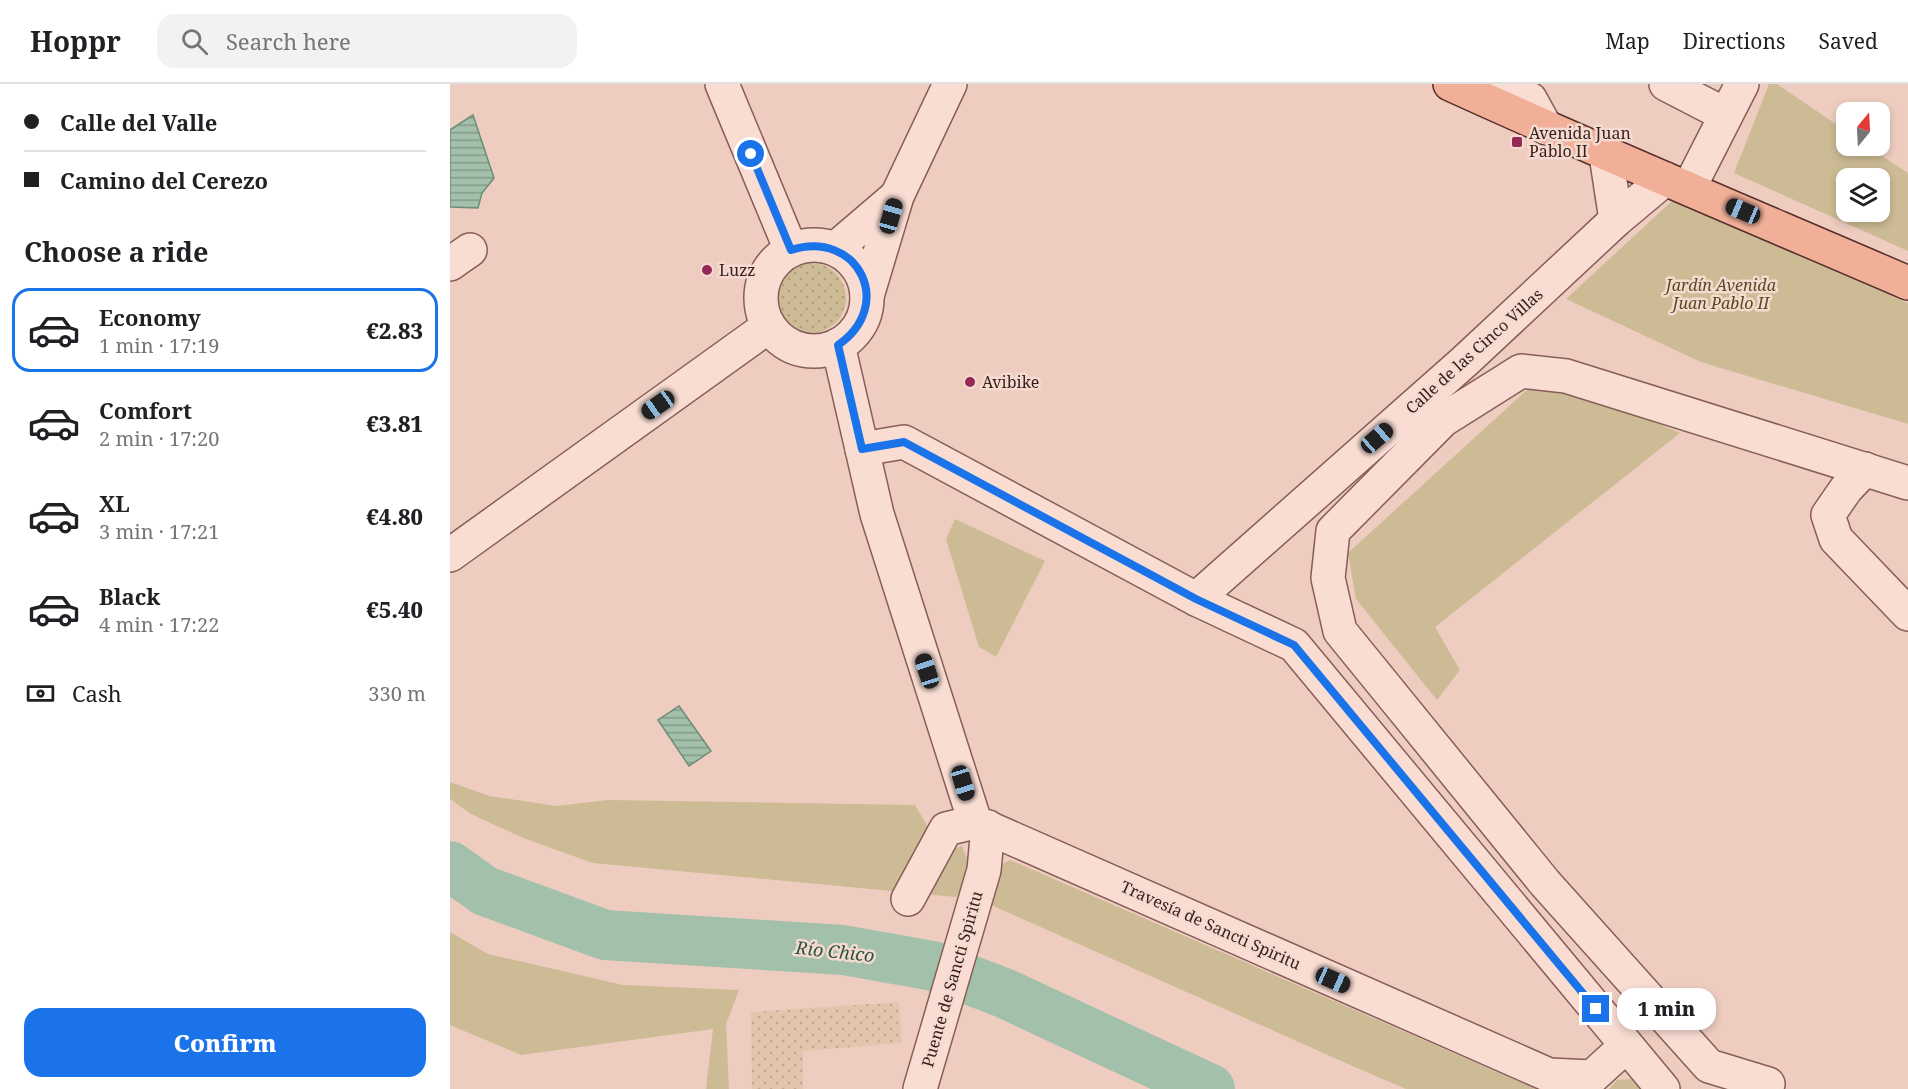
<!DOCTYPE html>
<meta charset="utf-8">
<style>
:root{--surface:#fff;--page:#f2f2f2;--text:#202124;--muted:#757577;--line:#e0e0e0;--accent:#1a73e8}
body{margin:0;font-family:"Noto Serif",serif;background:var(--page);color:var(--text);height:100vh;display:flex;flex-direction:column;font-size:22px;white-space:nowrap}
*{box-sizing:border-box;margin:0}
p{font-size:20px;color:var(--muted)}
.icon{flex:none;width:33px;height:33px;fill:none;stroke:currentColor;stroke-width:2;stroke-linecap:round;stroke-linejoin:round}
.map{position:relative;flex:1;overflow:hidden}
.side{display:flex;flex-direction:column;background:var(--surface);width:450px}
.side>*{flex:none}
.hud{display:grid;align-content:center;height:132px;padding:0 24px;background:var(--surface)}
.needle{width:39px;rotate:18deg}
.tools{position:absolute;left:1386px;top:18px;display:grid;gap:12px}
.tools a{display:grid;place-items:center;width:54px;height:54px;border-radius:12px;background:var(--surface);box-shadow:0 3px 9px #0003;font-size:30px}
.end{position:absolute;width:27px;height:27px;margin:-14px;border:8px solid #1a73e8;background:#fff;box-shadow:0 0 0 3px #fff}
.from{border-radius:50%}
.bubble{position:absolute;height:42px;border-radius:18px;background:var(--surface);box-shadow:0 3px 9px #0003;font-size:20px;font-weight:800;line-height:42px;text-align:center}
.car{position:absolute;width:18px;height:36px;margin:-18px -9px;border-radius:8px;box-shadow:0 0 4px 2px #0007;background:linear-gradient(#222 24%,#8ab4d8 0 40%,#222 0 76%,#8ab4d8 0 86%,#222 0)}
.hud b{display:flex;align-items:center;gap:21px;height:57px;font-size:22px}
.hud b+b{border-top:2px solid var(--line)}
.hud i{width:15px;height:15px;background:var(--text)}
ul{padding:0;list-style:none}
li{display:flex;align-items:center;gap:18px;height:84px;margin:0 12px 9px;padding:0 12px;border:3px solid transparent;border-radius:18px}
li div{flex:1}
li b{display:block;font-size:22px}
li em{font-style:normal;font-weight:800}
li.current{border-color:var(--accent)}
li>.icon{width:54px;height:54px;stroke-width:1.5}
h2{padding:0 24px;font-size:27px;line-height:72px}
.pay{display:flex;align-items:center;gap:15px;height:66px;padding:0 24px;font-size:22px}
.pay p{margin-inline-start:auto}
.primary-button{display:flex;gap:12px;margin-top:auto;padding:12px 24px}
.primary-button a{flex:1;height:69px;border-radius:18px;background:var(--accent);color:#fff;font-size:24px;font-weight:800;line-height:69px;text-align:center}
header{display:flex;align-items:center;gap:36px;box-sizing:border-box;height:84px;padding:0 30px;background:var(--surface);border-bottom:2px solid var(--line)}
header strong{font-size:28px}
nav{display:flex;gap:33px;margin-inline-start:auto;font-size:21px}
.search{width:420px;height:54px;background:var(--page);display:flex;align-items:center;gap:15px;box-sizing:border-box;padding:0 21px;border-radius:18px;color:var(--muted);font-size:22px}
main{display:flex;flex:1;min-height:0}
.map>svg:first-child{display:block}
</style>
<header>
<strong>Hoppr</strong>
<div class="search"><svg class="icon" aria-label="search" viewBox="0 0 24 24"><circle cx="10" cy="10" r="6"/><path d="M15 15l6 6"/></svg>Search here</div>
<nav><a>Map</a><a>Directions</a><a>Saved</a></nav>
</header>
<main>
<section class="side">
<div class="hud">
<b><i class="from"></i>Calle del Valle</b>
<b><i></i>Camino del Cerezo</b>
</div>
<h2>Choose a ride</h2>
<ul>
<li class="current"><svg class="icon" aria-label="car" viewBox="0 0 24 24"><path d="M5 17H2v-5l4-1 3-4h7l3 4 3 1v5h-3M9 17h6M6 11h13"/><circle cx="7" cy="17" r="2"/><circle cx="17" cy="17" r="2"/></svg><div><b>Economy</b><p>1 min · 17:19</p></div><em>€2.83</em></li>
<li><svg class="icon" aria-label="car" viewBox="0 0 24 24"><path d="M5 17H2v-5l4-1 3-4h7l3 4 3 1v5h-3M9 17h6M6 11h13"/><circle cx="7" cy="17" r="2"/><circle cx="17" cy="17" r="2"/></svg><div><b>Comfort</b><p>2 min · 17:20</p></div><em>€3.81</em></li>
<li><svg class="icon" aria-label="car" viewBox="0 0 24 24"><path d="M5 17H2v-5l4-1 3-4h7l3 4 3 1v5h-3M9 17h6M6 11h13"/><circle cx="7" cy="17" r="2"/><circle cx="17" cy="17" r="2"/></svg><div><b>XL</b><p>3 min · 17:21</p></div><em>€4.80</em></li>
<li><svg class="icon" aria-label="car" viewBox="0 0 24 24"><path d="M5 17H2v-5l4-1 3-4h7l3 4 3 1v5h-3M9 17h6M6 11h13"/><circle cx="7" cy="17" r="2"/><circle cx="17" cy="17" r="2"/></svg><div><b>Black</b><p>4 min · 17:22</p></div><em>€5.40</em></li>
</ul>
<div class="pay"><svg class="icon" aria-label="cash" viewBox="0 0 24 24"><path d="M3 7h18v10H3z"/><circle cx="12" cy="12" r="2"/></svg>Cash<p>330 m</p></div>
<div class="primary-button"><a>Confirm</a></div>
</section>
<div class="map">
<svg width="1458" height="1005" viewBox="0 0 1458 1005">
<defs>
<pattern id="farmland-dots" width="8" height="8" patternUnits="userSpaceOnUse" patternTransform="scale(1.5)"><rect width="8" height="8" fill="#e4c4ad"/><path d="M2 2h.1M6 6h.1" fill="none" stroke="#c4a894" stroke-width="1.8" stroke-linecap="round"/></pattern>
<pattern id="garden-dots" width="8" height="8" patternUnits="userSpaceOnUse" patternTransform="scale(1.5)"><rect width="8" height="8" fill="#ccbb94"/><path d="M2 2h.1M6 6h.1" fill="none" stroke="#b0a07f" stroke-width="1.8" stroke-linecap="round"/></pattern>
<pattern id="water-rules" width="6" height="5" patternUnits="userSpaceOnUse" patternTransform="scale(1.5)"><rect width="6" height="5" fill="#a3c0ab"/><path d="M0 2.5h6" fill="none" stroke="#869b8a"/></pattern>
</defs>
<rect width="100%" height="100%" fill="#eecdc0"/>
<path fill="url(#farmland-dots)" d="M449,918L452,959L353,967V1005H302L301,928Z"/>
<g fill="#ccbb94" fill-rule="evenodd">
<path d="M1319,0H1327L1396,47V62H1417L1458,89V167L1284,89ZM1396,94H1430V128H1396Z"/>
<path d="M1222,117L1245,122L1458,219V340L1251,278L1116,215Z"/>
<path d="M1080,303L1125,305L1230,349L985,543L1010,586L987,616L906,515L898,469Z"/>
<path d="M505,435L595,477L546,573L529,563L496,455Z"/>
<path d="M0,698L39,712L107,722L158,716L465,721L493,769L512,762L522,787L506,813L143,779L73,754L21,730L0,715Z"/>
<path d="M560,776L1086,1005H956L907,984L539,820L552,780Z"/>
<path d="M0,848L38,870L173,901L289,906L276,940L279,1005H256L263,945L71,971L0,941Z"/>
<path d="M1182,995L1193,1005H1159L1167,996Z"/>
</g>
<circle fill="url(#garden-dots)" cx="361" cy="214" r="35"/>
<g fill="url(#water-rules)" stroke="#6a8e76" stroke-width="1.5">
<path d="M23,31L44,94L32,109L28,124L0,123V46Z"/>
<path d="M229,622L261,667L239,682L208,636Z"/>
</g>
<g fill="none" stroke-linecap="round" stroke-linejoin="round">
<path stroke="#a3c0ab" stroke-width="50" d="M0,782L35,807L155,851L393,866L483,882L554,909L760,1005"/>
<defs>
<g id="minor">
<path d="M272,0L341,166"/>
<path d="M1047,0L1080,15L1096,44"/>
<path d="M1216,0L1276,31"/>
<path d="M1156,71L1166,136"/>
<path d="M1239,104L1292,0"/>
<circle cx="364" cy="214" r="53"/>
<path d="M385,165L447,112"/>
<path d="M0,180L20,166"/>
<path d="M417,212L447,112L500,0"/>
<path d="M388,261L427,430L525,738L1099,991L1142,993L1176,962"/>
<path d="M412,365L454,358L746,515L844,561L1213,1005"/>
<path d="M1415,385L1396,405L1378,431L1386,455L1458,530"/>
<path d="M0,471L319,242"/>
<path d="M746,515L1015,277L1166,136L1215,95"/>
<path d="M458,815L496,745L525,738"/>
<path d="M1318,1000L1259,982L1095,799L890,547L878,494L883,447L993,336L1071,287L1116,292L1458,399"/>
<path d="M470,1005L534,786L538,743"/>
</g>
<path id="major" d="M1000,0C1151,69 1305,133 1458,199"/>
</defs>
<use href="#minor" stroke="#875d58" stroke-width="36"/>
<use href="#major" stroke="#552e2c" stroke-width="36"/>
<use href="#minor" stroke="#f9ddd3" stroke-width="33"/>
<use href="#major" stroke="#f2af97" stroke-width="33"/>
</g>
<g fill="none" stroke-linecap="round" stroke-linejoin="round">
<path stroke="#1a73e8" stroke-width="8" d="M301,70L341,166C408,145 446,221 388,261L412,365L454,358L746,515L844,561L1146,925"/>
</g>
<g fill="#962858" stroke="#f5dacf" stroke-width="2">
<rect x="1061" y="52" width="12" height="12" rx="3"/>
<circle cx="257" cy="186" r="6"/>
<circle cx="520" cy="298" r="6"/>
</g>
<g text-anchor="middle" stroke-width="5" stroke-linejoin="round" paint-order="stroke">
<g font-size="16" fill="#361e1c" stroke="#f5dacf" text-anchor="start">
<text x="1079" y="55">Avenida Juan<tspan x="1079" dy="18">Pablo II</tspan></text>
<text x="269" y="192">Luzz</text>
<text x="532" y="304">Avibike</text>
</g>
<g font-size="16" font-style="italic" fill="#534b23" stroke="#f5dacf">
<text x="1271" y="207">Jardín Avenida<tspan x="1271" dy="18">Juan Pablo II</tspan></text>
</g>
<g font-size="16" fill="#361e1c" stroke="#f5dacf">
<text transform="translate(1024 267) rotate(-42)" y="6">Calle de las Cinco Villas</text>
<text transform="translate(761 841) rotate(24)" y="6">Travesía de Sancti Spiritu</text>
<text transform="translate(502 895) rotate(-74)" y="6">Puente de Sancti Spiritu</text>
</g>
<g font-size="18" font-style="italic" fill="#2b5641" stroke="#f5dacf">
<text transform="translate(385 868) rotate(6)" y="6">Río Chico</text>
</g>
</g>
</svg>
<div class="tools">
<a><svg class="needle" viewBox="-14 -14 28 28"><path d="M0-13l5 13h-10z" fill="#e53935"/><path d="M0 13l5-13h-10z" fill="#757577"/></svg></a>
<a><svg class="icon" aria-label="layers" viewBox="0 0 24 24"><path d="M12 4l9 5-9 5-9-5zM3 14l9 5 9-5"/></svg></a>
</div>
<i class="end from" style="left:301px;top:70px"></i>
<i class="end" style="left:1146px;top:925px"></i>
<div class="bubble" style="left:1167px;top:904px;width:99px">1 min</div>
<i class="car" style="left:1293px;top:127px;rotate:293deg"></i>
<i class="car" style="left:441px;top:132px;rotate:16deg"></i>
<i class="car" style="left:208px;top:321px;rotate:235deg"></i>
<i class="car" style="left:927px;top:354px;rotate:49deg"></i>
<i class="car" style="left:477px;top:587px;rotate:342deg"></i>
<i class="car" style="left:513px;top:699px;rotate:163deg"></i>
<i class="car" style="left:883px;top:896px;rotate:114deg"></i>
</div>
</main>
